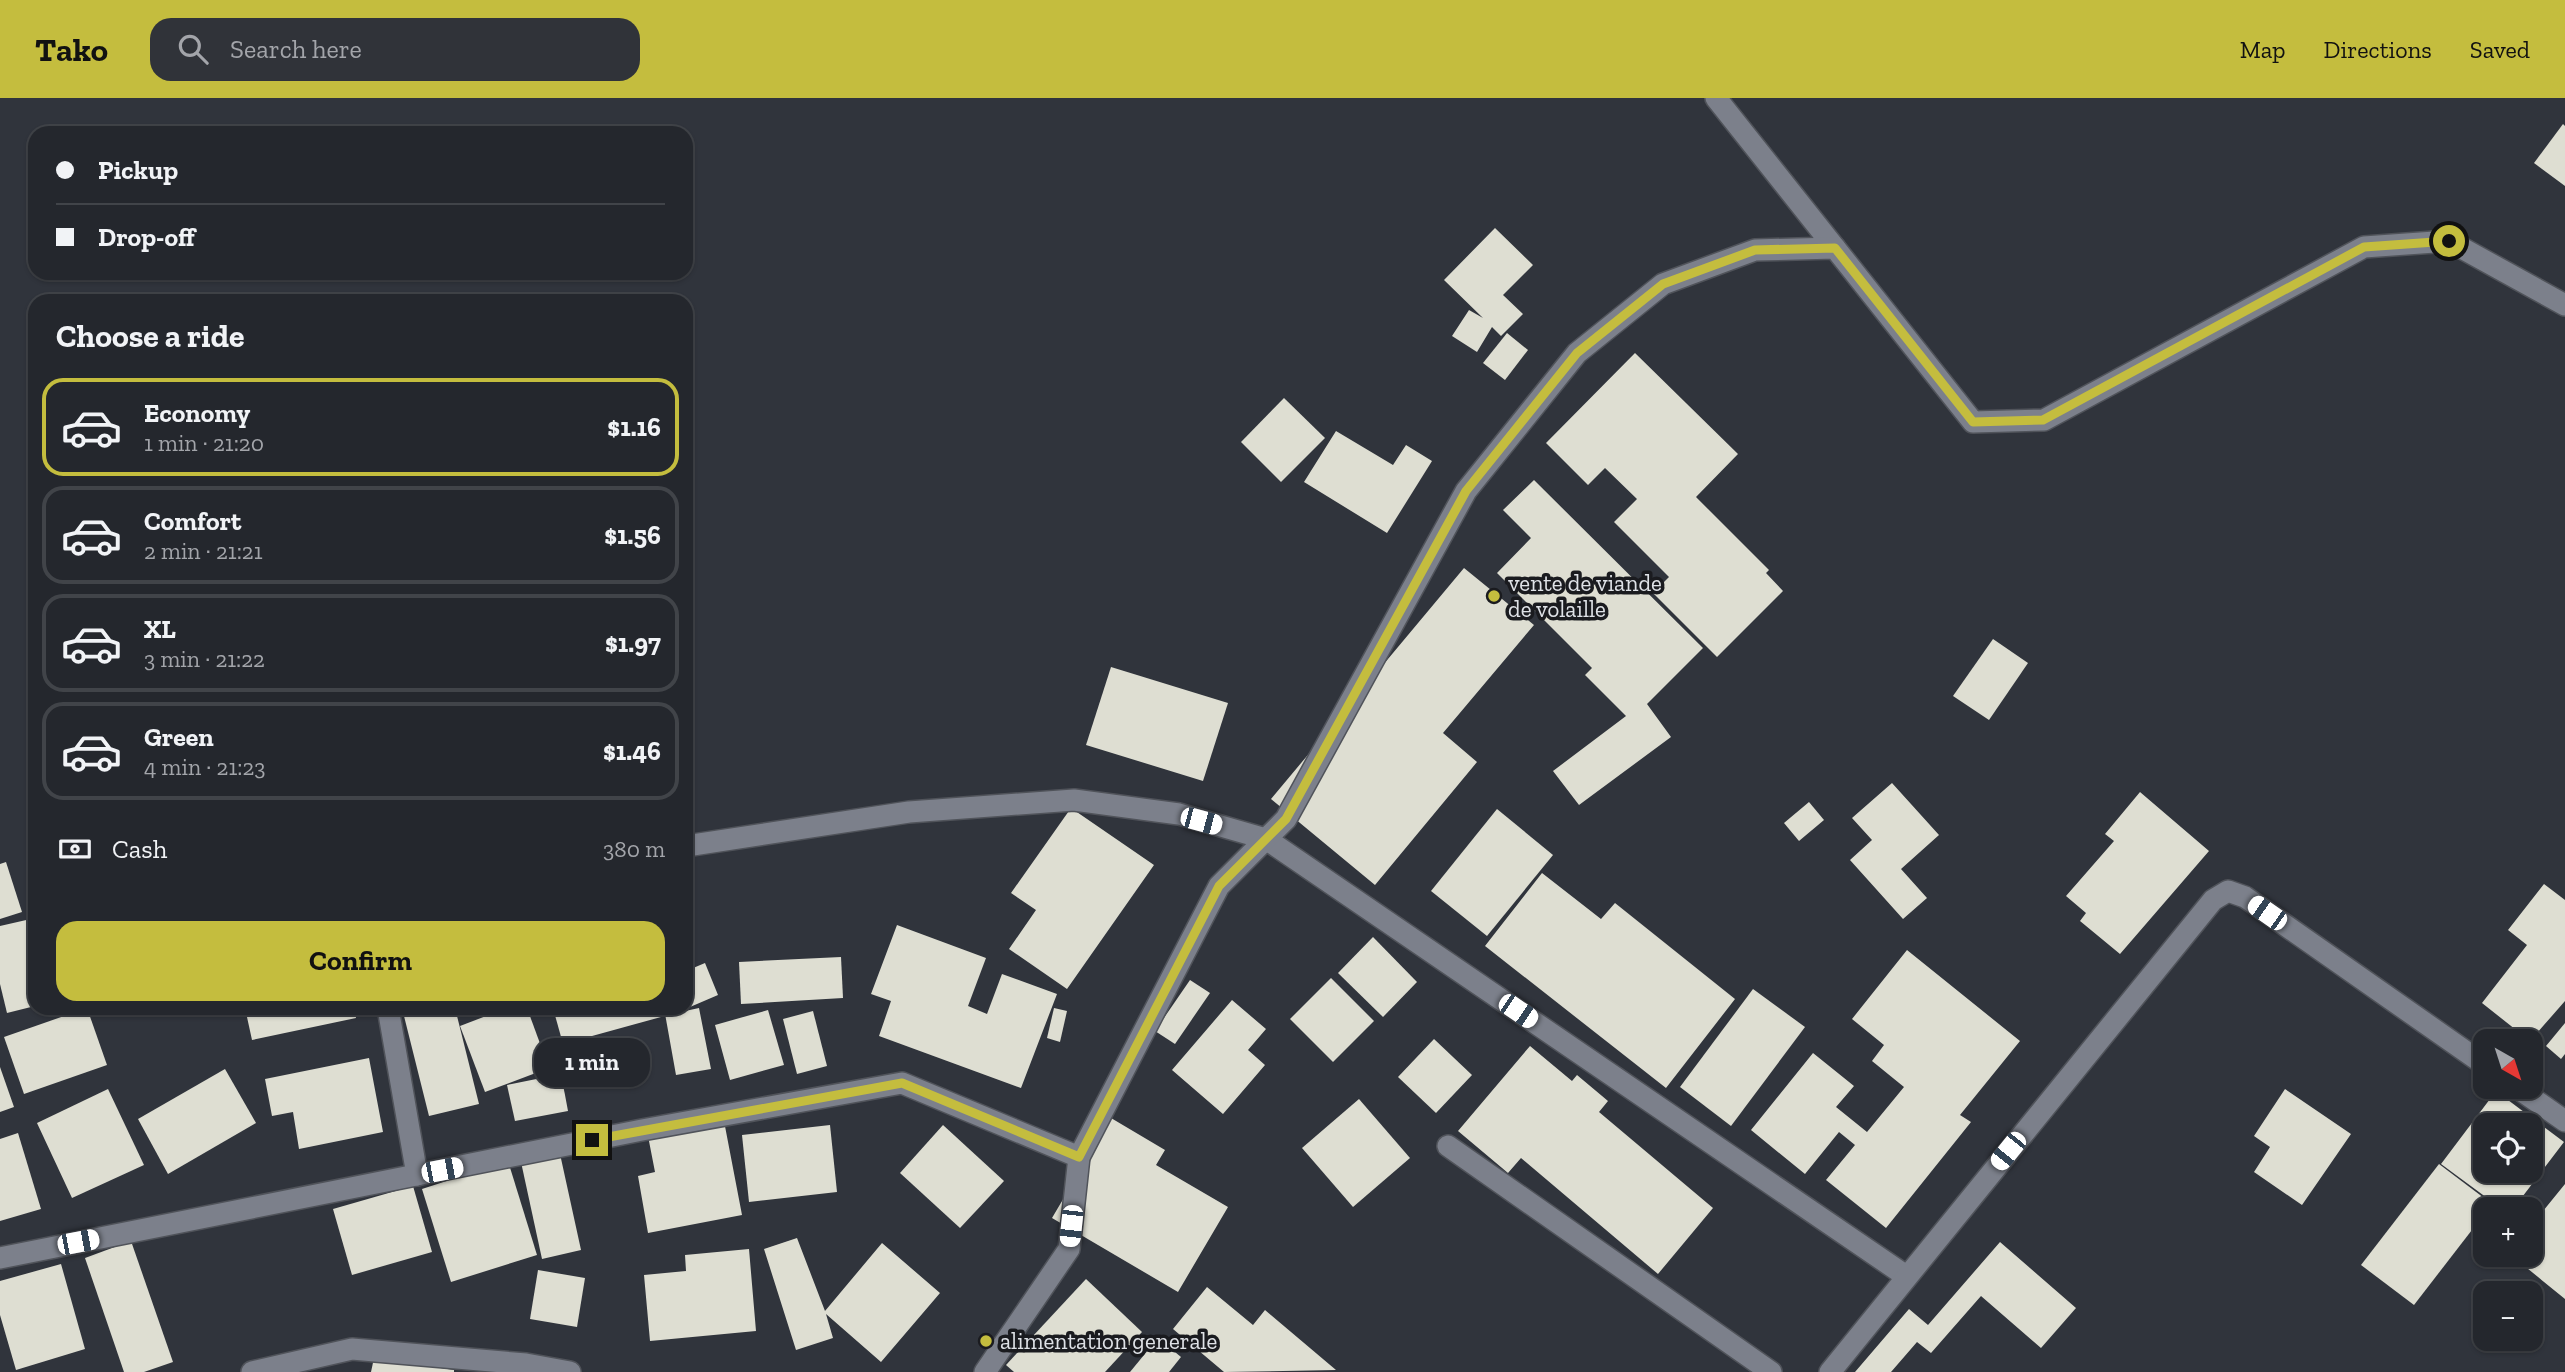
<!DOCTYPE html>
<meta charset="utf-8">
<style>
:root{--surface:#24272d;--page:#303339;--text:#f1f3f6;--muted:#a3a5aa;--line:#414449;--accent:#c4bd3e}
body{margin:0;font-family:"Zilla Slab",serif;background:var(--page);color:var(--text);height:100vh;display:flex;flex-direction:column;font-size:26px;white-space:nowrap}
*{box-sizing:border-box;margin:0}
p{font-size:23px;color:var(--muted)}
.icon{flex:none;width:38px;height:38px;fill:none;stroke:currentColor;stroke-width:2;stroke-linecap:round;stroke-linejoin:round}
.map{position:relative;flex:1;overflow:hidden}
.side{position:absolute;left:28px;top:196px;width:665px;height:721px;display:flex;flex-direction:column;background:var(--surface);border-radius:21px;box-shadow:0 2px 5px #0004,0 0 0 2px var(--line)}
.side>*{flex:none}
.top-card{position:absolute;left:28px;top:28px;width:665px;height:154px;border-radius:21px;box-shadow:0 2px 5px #0004,0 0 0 2px var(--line);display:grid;align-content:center;height:154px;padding:0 28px;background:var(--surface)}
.needle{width:46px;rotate:141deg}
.tools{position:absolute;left:2473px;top:931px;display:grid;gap:14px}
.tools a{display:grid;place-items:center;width:70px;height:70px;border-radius:14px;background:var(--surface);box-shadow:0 2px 5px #0004,0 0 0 2px var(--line);font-size:35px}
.end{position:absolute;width:32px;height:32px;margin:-16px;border:9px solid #c4bd3e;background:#111;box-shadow:0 0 0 4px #111}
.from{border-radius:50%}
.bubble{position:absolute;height:49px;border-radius:21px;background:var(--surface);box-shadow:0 2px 5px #0004,0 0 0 2px var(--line);font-size:23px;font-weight:800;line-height:49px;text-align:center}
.car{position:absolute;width:21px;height:42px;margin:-21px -10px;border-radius:9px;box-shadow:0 0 5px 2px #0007;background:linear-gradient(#fff 24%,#345 0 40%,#fff 0 76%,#345 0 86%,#fff 0)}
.top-card b{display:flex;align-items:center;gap:24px;height:66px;font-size:26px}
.top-card b+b{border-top:2px solid var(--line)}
.top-card i{width:18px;height:18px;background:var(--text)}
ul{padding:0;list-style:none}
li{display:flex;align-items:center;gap:21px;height:98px;margin:0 14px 10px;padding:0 14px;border:4px solid var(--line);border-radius:21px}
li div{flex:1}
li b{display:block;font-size:26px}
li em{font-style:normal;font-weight:800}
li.on{border-color:var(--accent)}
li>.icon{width:63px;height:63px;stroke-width:1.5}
h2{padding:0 28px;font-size:32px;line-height:84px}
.pay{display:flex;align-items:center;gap:18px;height:77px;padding:0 28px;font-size:26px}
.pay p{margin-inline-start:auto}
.primary-button{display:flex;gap:14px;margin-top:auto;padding:14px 28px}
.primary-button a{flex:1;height:80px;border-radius:21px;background:var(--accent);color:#111;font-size:28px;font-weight:800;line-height:80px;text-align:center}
header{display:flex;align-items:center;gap:42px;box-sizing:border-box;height:98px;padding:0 35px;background:var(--accent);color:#111}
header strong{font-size:33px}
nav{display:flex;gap:38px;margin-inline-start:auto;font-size:24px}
.search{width:490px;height:63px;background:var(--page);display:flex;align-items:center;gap:18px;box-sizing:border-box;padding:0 24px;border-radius:21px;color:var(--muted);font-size:26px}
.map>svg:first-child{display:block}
</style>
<header>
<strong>Tako</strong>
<div class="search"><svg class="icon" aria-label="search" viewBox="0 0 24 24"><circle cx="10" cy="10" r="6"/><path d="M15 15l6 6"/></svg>Search here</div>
<nav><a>Map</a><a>Directions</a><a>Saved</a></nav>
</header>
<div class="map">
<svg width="2565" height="1274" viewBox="0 0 2565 1274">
<rect width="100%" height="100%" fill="#30343c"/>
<g fill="#deded2" fill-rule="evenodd">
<path d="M2563,26L2565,28V88L2534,65Z"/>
<path d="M1495,130L1533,167L1503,197L1523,216L1501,238L1492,229L1477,254L1452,238L1469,212L1483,220L1444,182Z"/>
<path d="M1507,235L1528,252L1505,282L1483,265Z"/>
<path d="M1635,255L1738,356L1696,399L1769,472L1766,475L1783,493L1717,559L1653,495L1669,479L1614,424L1637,401L1605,370L1588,387L1546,345Z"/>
<path d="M1284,300L1325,340L1281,384L1241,344Z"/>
<path d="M1336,333L1393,367L1406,347L1432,363L1387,435L1304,384Z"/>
<path d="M1534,382L1703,550L1647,606L1671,639L1579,707L1553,673L1626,618L1585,577L1592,570L1497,475L1531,440L1503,412Z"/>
<path d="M1464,470L1534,527L1443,635L1477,664L1375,787L1271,701Z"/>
<path d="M1993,541L2028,565L1989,622L1953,598Z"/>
<path d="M1111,569L1228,605L1203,683L1086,647Z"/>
<path d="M1892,685L1939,737L1901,771L1927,800L1903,821L1850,762L1872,742L1852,720Z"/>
<path d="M2140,694L2209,753L2120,856L2080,823L2086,815L2066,798L2114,743L2105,736Z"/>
<path d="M1809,704L1824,722L1799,743L1784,725Z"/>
<path d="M1071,710L1154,767L1067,891L1009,851L1036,812L1011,795Z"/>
<path d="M1497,711L1553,757L1487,838L1431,793Z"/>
<path d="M6,764L22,814L0,821V766Z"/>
<path d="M1542,775L1601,821L1615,805L1735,901L1666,990L1485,848Z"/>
<path d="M2544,786L2565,802V903L2530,943L2482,905L2527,847L2508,832Z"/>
<path d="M35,820V908L7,915L0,886V828Z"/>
<path d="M897,827L986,860L968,908L987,916L1002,876L1057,896L1021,990L879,938L891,903L871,896Z"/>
<path d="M1373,839L1417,884L1383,919L1338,875Z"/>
<path d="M1907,852L2020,943L1960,1017L1971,1024L1886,1130L1826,1082L1855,1047L1839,1034L1805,1076L1751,1032L1813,955L1854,988L1836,1009L1867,1034L1904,989L1872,963L1884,947L1852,921Z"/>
<path d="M841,859L843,900L741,906L739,864Z"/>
<path d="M705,865L718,897L676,915L699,910L711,971L676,977L664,910H686V873Z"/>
<path d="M1331,880L1374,923L1333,964L1290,921Z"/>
<path d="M1190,882L1210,895L1175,946L1155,933Z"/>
<path d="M1753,891L1805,929L1731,1028L1680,989Z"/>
<path d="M1232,902L1266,931L1248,952L1265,967L1223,1016L1172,972Z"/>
<path d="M87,910L107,967L24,996L4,939Z"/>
<path d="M245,910H354L356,920L252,942Z"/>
<path d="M402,910H455L479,1006L429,1018Z"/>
<path d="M507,910H527L549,970L485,994L460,928Z"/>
<path d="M553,910H659L661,919L563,946Z"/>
<path d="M1054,910L1067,913L1060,944L1047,940Z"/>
<path d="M768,912L784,967L730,982L715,927Z"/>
<path d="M813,913L827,968L797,976L783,921Z"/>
<path d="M2565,925V956L2561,961L2546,948Z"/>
<path d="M1434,941L1472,977L1436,1015L1398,979Z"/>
<path d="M1530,948L1572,983L1577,977L1608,1003L1599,1014L1713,1110L1658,1176L1521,1060L1508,1075L1458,1033Z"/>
<path d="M369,960L383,1034L299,1051L293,1014L272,1018L265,981Z"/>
<path d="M0,969L14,1009L0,1014Z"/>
<path d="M225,971L256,1025L168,1076L138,1021Z"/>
<path d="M561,976L568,1013L515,1023L507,987Z"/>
<path d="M108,991L144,1067L72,1100L37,1025Z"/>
<path d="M2285,991L2351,1036L2302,1107L2254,1074L2270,1049L2254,1038Z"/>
<path d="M2496,993L2564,1044L2513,1111H2502L2441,1066ZM2485,1027H2530V1073H2485Z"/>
<path d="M1359,1001L1410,1060L1353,1109L1302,1050Z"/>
<path d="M1111,1020L1165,1052L1156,1067L1228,1109L1178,1194L1052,1120Z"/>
<path d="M724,1023L742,1117L648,1135L638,1078L655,1074L648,1038Z"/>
<path d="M830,1027L837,1094L749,1104L742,1037Z"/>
<path d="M943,1027L1004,1083L960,1130L900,1075Z"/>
<path d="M18,1035L41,1111L0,1123V1041Z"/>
<path d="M560,1056L581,1152L542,1161L521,1064Z"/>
<path d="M508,1063L537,1157L451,1184L422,1091Z"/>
<path d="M2439,1066L2492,1106L2414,1207L2361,1167Z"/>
<path d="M2565,1086V1201L2511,1157H2530V1129Z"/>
<path d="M413,1088L432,1154L352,1177L333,1111Z"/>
<path d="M797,1140L825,1213L882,1145L940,1195L881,1264L826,1216L833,1240L796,1252L764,1151Z"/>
<path d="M131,1143L173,1264L144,1274H124L85,1160Z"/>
<path d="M2000,1144L2076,1210L2041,1250L1981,1198L1931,1255L1917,1244L1891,1274H1855L1909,1211L1928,1227Z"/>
<path d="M749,1151L756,1233L650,1243L644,1177L686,1173L685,1157Z"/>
<path d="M61,1166L85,1251L16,1272L0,1217V1183Z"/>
<path d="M538,1172L585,1180L577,1229L530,1221Z"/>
<path d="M1086,1181L1142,1234L1105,1274H1014L1006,1267Z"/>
<path d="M1207,1189L1253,1227L1265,1212L1336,1272L1224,1274L1173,1231Z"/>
<path d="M1158,1240L1181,1259L1169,1274H1130Z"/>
<path d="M374,1260L454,1272V1274H371Z"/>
</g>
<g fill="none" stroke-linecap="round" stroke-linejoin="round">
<defs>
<g id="minor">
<path d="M1716,0L1835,150"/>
<path d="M686,748L909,714L1074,702L1179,716L1266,741L1906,1178"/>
<path d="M388,910L417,1077"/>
<path d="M2516,989L2565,1023"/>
<path d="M1448,1048L1771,1274"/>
<path d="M0,1160L642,1032L902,985L1079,1059"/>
<path d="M252,1274L352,1251L526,1266L570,1274"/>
<path d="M985,1274L1069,1151L1079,1059L1219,788L1286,721L1466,393L1577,255L1663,186L1755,152L1835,150L1973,324L2044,322L2364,149L2449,143L2565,207"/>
<path d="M1830,1274L2213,802L2228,793L2245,799L2485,967"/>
</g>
</defs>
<use href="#minor" stroke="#50535a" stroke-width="24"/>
<use href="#minor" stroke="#7c808b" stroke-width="21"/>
</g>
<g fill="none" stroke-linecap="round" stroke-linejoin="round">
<path stroke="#c4bd3e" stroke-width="9" d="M592,1042L902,985L1079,1059L1219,788L1286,721L1466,393L1577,255L1663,186L1755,152L1835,150L1973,324L2043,322L2364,149L2449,143"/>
</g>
<g fill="#c4bd3e" stroke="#1a1b1f" stroke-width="2.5">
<circle cx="1494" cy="498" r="7"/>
<circle cx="986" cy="1243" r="7"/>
</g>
<g text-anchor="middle" stroke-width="7" stroke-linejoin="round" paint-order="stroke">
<g font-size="23" fill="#dfe2e7" stroke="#1a1b1f" text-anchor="start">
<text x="1508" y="493">vente de viande<tspan x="1508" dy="26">de volaille</tspan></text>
<text x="1000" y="1251">alimentation generale</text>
</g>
</g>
</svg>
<div class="tools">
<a><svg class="needle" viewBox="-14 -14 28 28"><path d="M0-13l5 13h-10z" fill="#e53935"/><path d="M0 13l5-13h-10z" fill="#a3a5aa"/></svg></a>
<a><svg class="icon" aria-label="locate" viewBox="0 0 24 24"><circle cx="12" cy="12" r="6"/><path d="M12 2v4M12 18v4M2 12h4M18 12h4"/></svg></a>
<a>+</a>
<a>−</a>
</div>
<i class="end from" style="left:2449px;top:143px"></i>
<i class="end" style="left:592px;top:1042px"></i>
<div class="bubble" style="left:534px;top:940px;width:116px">1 min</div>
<i class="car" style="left:1201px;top:723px;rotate:105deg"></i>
<i class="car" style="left:2267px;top:815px;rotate:305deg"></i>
<i class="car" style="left:1518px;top:913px;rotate:124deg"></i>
<i class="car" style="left:2008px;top:1053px;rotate:219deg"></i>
<i class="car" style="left:442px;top:1072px;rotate:79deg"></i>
<i class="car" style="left:1071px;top:1128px;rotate:186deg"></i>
<i class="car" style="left:78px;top:1144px;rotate:79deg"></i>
<div class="top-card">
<b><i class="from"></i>Pickup</b>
<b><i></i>Drop-off</b>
</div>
<section class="side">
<h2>Choose a ride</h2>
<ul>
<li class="on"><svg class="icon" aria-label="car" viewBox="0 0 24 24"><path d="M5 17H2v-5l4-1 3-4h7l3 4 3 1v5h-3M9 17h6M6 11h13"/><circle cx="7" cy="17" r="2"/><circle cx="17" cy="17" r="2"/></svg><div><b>Economy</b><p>1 min · 21:20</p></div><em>$1.16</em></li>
<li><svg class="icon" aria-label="car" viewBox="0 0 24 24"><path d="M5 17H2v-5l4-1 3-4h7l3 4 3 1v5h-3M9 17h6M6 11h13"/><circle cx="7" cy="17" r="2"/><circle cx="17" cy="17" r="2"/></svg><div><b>Comfort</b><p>2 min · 21:21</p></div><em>$1.56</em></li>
<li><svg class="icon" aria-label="car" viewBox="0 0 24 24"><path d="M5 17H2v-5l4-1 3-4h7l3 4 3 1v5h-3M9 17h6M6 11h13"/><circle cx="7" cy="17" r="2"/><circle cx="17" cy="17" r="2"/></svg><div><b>XL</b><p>3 min · 21:22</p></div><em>$1.97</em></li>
<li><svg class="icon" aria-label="car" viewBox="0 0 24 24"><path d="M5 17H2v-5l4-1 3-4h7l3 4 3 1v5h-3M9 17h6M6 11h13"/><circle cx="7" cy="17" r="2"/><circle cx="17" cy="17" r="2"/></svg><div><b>Green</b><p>4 min · 21:23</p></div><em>$1.46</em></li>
</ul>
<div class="pay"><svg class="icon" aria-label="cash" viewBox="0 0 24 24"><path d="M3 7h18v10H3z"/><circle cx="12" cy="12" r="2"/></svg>Cash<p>380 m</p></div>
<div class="primary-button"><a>Confirm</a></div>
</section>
</div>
